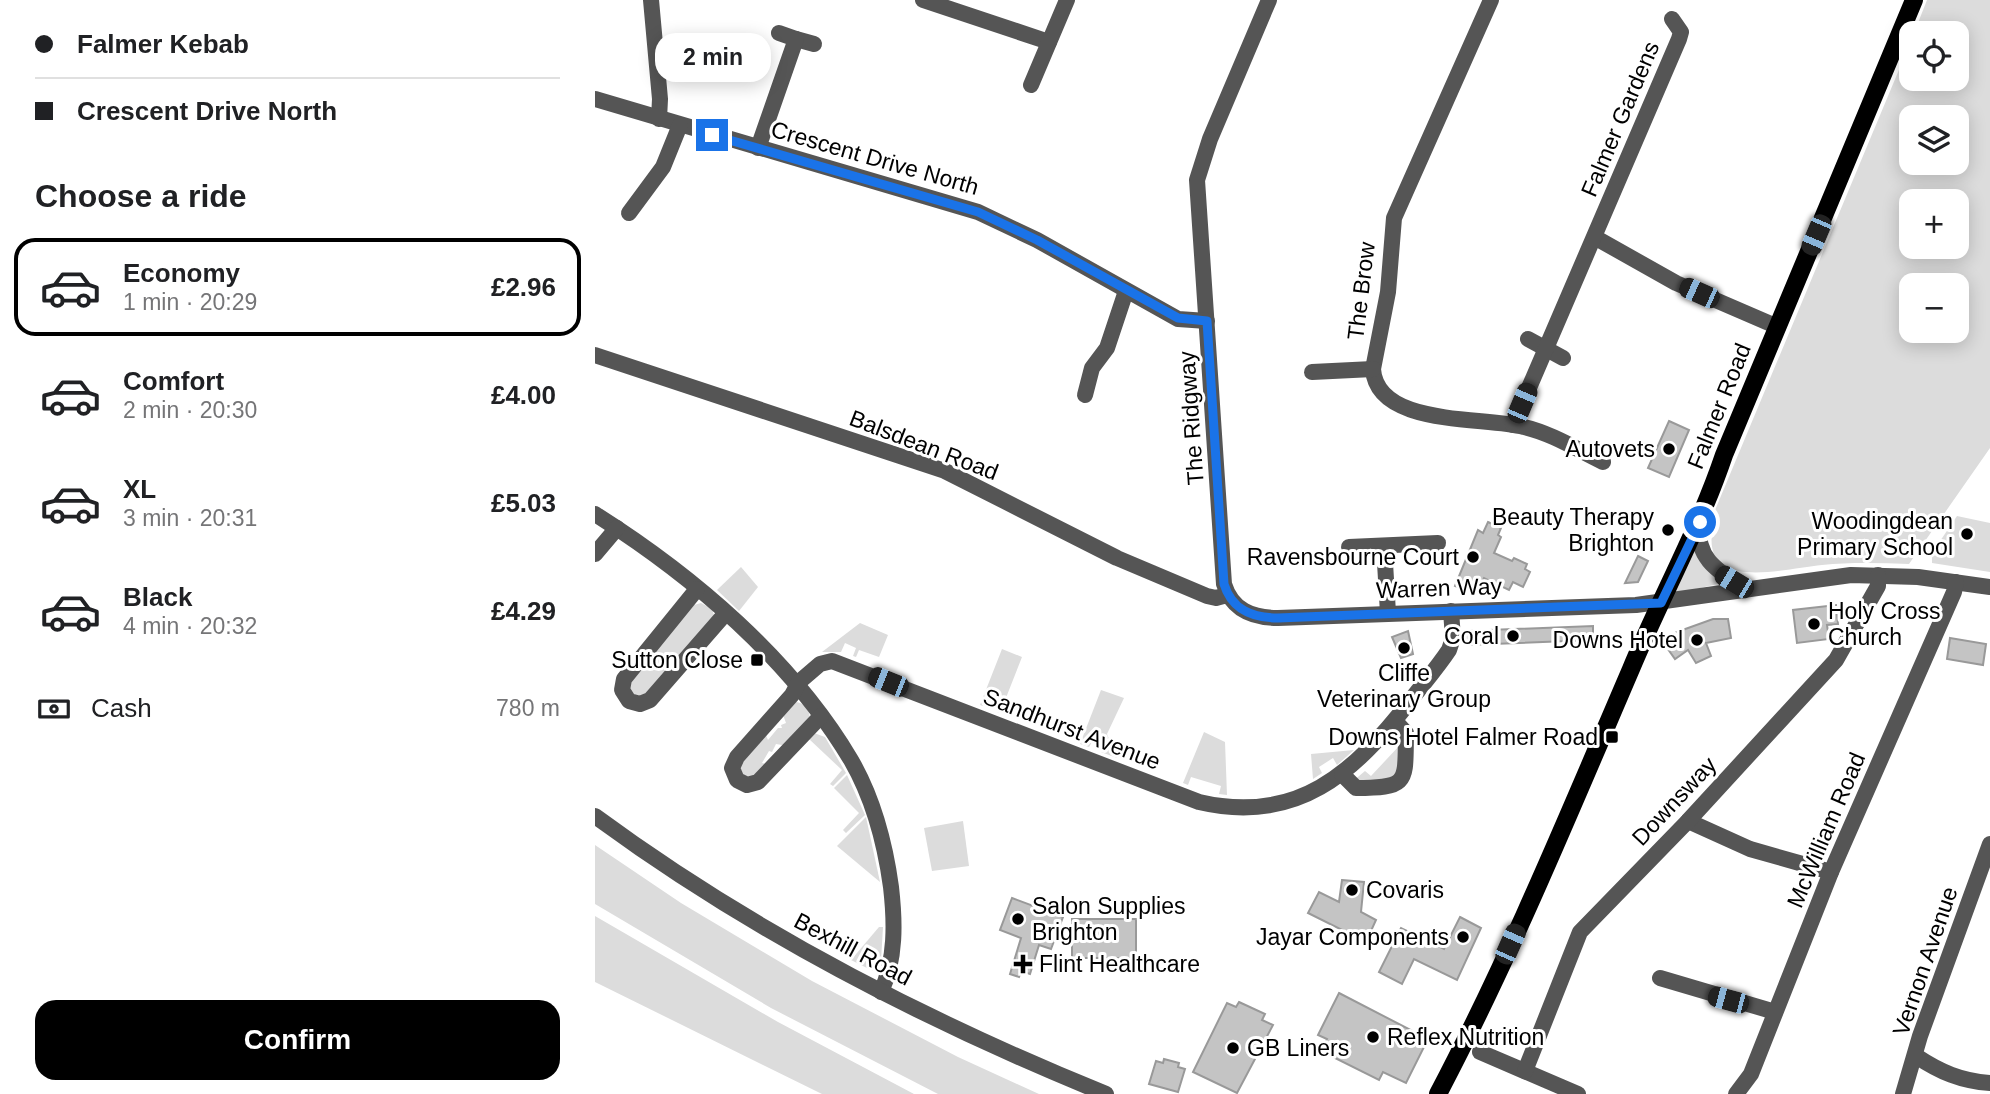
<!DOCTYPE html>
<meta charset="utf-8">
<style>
:root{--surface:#fff;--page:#f6f6f6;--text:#202124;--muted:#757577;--line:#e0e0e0;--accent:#000}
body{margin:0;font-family:Arial,sans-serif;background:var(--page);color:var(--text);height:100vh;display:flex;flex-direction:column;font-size:26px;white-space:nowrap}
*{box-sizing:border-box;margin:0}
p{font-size:23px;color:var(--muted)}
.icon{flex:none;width:38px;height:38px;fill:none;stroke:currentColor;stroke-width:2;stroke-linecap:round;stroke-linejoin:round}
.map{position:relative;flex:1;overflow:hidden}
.side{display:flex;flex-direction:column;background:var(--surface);width:595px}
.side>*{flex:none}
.guide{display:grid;align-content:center;height:154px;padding:0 35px;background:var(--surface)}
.fabs{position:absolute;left:1304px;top:21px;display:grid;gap:14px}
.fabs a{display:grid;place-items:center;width:70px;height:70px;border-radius:14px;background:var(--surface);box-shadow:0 4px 18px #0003;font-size:35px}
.end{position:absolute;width:32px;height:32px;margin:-16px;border:9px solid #1a73e8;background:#fff;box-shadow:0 0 0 4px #fff}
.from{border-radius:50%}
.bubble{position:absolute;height:49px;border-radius:21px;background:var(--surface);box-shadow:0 4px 18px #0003;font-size:23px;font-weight:600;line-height:49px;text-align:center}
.car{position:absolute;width:21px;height:42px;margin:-21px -10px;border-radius:9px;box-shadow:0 0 5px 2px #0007;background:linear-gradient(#222 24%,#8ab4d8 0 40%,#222 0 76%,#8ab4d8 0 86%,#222 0)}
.guide b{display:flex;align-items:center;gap:24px;height:66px;font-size:26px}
.guide b+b{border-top:2px solid var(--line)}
.guide i{width:18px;height:18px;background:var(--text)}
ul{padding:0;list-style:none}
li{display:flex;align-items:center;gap:21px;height:98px;margin:0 14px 10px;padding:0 21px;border:4px solid transparent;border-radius:21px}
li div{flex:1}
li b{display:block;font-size:26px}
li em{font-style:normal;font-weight:600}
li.active{border-color:var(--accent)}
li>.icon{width:63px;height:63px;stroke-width:1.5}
h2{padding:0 35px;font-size:32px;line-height:84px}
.pay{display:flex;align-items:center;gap:18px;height:77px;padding:0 35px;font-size:26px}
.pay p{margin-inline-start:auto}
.button{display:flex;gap:14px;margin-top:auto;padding:14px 35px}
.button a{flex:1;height:80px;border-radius:21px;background:var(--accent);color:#fff;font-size:28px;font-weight:600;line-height:80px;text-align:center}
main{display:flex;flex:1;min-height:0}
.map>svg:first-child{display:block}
</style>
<main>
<section class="side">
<div class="guide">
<b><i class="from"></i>Falmer Kebab</b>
<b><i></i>Crescent Drive North</b>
</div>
<h2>Choose a ride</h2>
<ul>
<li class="active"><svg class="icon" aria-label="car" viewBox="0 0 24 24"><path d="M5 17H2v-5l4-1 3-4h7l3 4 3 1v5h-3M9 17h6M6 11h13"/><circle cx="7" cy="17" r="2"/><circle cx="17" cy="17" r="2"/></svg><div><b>Economy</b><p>1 min · 20:29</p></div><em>£2.96</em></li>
<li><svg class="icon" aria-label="car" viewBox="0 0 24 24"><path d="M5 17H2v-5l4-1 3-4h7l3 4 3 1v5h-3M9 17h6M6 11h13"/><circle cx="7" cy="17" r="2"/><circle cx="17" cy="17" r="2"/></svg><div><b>Comfort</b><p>2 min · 20:30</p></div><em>£4.00</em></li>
<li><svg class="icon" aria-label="car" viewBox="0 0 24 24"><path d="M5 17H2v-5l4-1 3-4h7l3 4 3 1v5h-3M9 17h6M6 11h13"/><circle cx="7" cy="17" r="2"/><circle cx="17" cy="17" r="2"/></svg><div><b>XL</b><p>3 min · 20:31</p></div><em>£5.03</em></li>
<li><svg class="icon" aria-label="car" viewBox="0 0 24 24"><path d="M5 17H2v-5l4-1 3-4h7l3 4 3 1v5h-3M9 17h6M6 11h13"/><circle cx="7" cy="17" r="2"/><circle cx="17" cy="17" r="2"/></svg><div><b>Black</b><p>4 min · 20:32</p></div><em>£4.29</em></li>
</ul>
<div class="pay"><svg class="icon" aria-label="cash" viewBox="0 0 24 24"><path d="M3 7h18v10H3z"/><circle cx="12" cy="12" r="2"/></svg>Cash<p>780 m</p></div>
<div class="button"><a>Confirm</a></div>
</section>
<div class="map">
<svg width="1395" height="1094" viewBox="0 0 1395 1094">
<rect width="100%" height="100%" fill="#fff"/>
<g fill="#dcdcdc" fill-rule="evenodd">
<path d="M1332,0H1395V448L1314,564C1285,563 1256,562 1227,565C1185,569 1098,595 1120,518L1118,515L1316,41V79H1362V33H1319ZM1316,117H1362V163H1316ZM1316,201H1362V247H1316ZM1316,285H1362V331H1316Z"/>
<path d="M1362,516L1395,523V572L1337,563V553Z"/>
<path d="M1097,548L1127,583L1079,594Z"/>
<path d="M146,567L163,587L144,611L122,590Z"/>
<path d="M106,603L117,609L119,615L50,699L40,700L32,682L99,605Z"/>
<path d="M265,623L293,635L284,657L264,650L261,657L258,656L261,648L250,643L246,652H227Z"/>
<path d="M407,649L427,657L405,713L402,712L405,705L391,699L388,706L385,705Z"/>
<path d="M506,690L529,698L512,734L522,758L506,752L509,744L498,740L494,747L485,744Z"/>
<path d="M199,702C210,702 215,710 215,720L193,746L181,744L177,752L174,751L167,763L176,765L166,777L149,779L144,763L170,733L173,740L183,728H187L186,725L191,723L187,712Z"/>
<path d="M806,730L805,779L757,782L770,771L776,776L805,745L799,739Z"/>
<path d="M609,732L630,742L632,795L624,794L626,786L596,777L593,785L588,783Z"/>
<path d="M219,733L230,737L251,773L238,786L235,784L247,770L214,739Z"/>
<path d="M759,750L742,765L738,758L724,767L727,773L718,779L716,754Z"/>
<path d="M252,775L270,815L251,833L248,830L264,813L239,788Z"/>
<path d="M271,817L285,882L242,846Z"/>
<path d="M368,821L374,866L337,871L329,828Z"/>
<path d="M0,845L86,903L217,981L363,1057L444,1094H343L176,1008L0,904Z"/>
<path d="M0,916L183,1022L319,1094H227L0,982Z"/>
<path d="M284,927H288L286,961L283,969L278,971L256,960Z"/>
</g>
<g fill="#c4c4c4" stroke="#999" stroke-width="2">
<path d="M1074,421L1094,430L1074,477L1053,468Z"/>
<path d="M893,522L906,528L903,535L906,537L899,553L917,561L919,558L932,564L930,569L935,572L928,587L918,582L914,590L889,578L884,590L879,588L877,593L860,586L883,530L888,533Z"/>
<path d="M1043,556L1053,561L1043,582L1030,583Z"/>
<path d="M1241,605L1243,624L1232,625L1234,639L1202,643L1198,610Z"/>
<path d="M1118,619H1133L1136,638L1111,643L1116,656L1101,663L1093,650L1080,659L1070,645L1084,634L1082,632Z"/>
<path d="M998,626V640L871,645L870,631Z"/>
<path d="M813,631L818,654L806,658L797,637Z"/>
<path d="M1355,638L1391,644L1388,665L1352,659Z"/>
<path d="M747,880L769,882L766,912L781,920L771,942L713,913L724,892L744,902Z"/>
<path d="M417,898L468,917L456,949L444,945L435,974L426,971L424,977L415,974L426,938L405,930Z"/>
<path d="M865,917L886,928L862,980L819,959L807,984L784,972L806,928L849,949Z"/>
<rect x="477" y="919" width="64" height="39"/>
<path d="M744,993L833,1039L811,1083L788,1072L784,1080L726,1051L732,1039L723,1035Z"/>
<path d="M644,1002L670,1014L667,1020L678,1025L642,1093L598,1072L632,1003L641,1007Z"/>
<path d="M569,1059L584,1063L583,1067L590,1069L583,1092L554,1084L561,1061L568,1063Z"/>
</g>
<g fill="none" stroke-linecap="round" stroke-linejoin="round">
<g stroke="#555" stroke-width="16">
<path d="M56,0L65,99L64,119"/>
<path d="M328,0L454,42"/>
<path d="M674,0L615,139L602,180L629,584C637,610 657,618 683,618L1041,605L1256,575L1323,577L1395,587"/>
<path d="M896,0L799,218L793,292L778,369C782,427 888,416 929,427C956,433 983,450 1008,462"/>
<path d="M201,39L219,44"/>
<path d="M436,85L472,0"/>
<path d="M0,99L383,212L442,240L583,319L612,321"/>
<path d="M163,148L201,39L184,33"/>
<path d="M34,213L68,167L85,125"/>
<path d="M1001,238L1081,283L1183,327"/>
<path d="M933,339L968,358"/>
<path d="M0,355L350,471L522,558L612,596L621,598L632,595"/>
<path d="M717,372L778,369"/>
<path d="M490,395L497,368L512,348L531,291"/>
<path d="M918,425L1084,39L1086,32L1077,19"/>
<path d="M0,514C98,576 196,659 256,760C278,798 290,843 296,887C300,922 301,959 286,992"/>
<path d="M1104,525C1101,560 1125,572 1150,589"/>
<path d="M789,546L793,613"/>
<path d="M754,547L843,543"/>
<path d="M0,554L22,528"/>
<path d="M102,589L29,679L27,690L34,701L45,704L55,700L130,614"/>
<path d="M226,716L163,782L152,785L142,780L137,768L142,757L197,695L204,682L225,664L237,661L604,802C702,825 759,773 815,701C828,684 842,668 854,650L858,638L856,611"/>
<path d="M747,774L761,788C815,788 810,782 811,733L800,721"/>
<path d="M0,816C156,931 331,1021 511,1094"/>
<path d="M1093,821L1155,849L1236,872"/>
<path d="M1065,978L1180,1012"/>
<path d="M885,1052L983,1094"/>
<path d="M1321,1056C1345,1072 1366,1081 1395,1083"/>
<path d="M930,1071L985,932L1093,821L1241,660L1283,586V575"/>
<path d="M1141,1094L1156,1074L1236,872L1359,592L1361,582"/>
<path d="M1308,1094L1325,1036L1395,844"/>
</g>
<path stroke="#000" stroke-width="18" d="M843,1094C915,957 975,811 1036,669C1066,597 1104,529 1129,455L1319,0"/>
</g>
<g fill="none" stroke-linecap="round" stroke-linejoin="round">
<path stroke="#1a73e8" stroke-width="9" d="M117,135L383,212L442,240L583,318L612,321L629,584C637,610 657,618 683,618L1066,603L1105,522"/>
</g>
<g fill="#000" stroke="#fff" stroke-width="2.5">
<circle cx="1074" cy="449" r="7"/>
<circle cx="1073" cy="530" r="7"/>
<circle cx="1372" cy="534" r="7"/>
<circle cx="878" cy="557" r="7"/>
<circle cx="1219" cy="624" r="7"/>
<circle cx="918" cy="636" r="7"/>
<circle cx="1102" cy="640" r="7"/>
<circle cx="809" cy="648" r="7"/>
<rect x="155" y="653" width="14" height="14" rx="3.5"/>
<rect x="1010" y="730" width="14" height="14" rx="3.5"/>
<circle cx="757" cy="890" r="7"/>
<circle cx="423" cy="919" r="7"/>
<circle cx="868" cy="937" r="7"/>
<path d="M424.5 953.5h7v7h7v7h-7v7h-7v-7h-7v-7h7z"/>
<circle cx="778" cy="1037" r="7"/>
<circle cx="638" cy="1048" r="7"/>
</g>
<g text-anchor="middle" stroke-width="6" stroke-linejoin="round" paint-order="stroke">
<g font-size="23" fill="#000" stroke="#fff">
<text transform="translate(1025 119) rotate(-67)" y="8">Falmer Gardens</text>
<text transform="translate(280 158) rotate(16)" y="8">Crescent Drive North</text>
<text transform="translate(766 291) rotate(-83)" y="8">The Brow</text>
<text transform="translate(1124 406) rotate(-68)" y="8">Falmer Road</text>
<text transform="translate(596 418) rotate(-94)" y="8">The Ridgway</text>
<text transform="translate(329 445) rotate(21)" y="8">Balsdean Road</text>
<text transform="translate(844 588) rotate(-2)" y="8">Warren Way</text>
<text transform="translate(477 729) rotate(21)" y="8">Sandhurst Avenue</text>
<text transform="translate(1079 801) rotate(-47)" y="8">Downsway</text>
<text transform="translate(1231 830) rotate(-67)" y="8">McWilliam Road</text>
<text transform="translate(258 949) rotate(28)" y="8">Bexhill Road</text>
<text transform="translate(1330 961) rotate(-71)" y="8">Vernon Avenue</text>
</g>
<g font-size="23" fill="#000" stroke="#fff" text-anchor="end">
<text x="1060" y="457">Autovets</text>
<text x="1059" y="525">Beauty Therapy<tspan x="1059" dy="26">Brighton</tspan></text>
<text x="1358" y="529">Woodingdean<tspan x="1358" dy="26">Primary School</tspan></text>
<text x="864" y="565">Ravensbourne Court</text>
<text x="1233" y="619" text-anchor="start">Holy Cross<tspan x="1233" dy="26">Church</tspan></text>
<text x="904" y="644">Coral</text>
<text x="1088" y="648">Downs Hotel</text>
<text x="148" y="668">Sutton Close</text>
<text x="809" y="681" text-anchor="middle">Cliffe<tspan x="809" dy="26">Veterinary Group</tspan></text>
<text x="1003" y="745">Downs Hotel Falmer Road</text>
<text x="771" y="898" text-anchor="start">Covaris</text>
<text x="437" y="914" text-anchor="start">Salon Supplies<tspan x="437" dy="26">Brighton</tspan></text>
<text x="854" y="945">Jayar Components</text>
<text x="444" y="972" text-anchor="start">Flint Healthcare</text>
<text x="792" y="1045" text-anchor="start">Reflex Nutrition</text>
<text x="652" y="1056" text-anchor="start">GB Liners</text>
</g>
</g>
</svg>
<div class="fabs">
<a><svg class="icon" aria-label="locate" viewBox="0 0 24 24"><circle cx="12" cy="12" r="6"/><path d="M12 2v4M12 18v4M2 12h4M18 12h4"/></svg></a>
<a><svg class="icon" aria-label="layers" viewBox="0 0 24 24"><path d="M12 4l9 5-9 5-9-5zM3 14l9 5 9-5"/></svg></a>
<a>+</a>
<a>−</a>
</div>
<i class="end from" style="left:1105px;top:522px"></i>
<i class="end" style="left:117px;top:135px"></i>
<div class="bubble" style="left:60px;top:33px;width:116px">2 min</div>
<i class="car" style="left:1221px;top:235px;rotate:203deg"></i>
<i class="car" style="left:1104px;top:293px;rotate:294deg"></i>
<i class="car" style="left:927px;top:403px;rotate:23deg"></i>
<i class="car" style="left:1139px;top:582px;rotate:301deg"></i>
<i class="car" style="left:293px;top:682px;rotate:292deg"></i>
<i class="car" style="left:915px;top:944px;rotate:24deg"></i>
<i class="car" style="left:1133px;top:1000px;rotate:285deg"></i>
</div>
</main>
